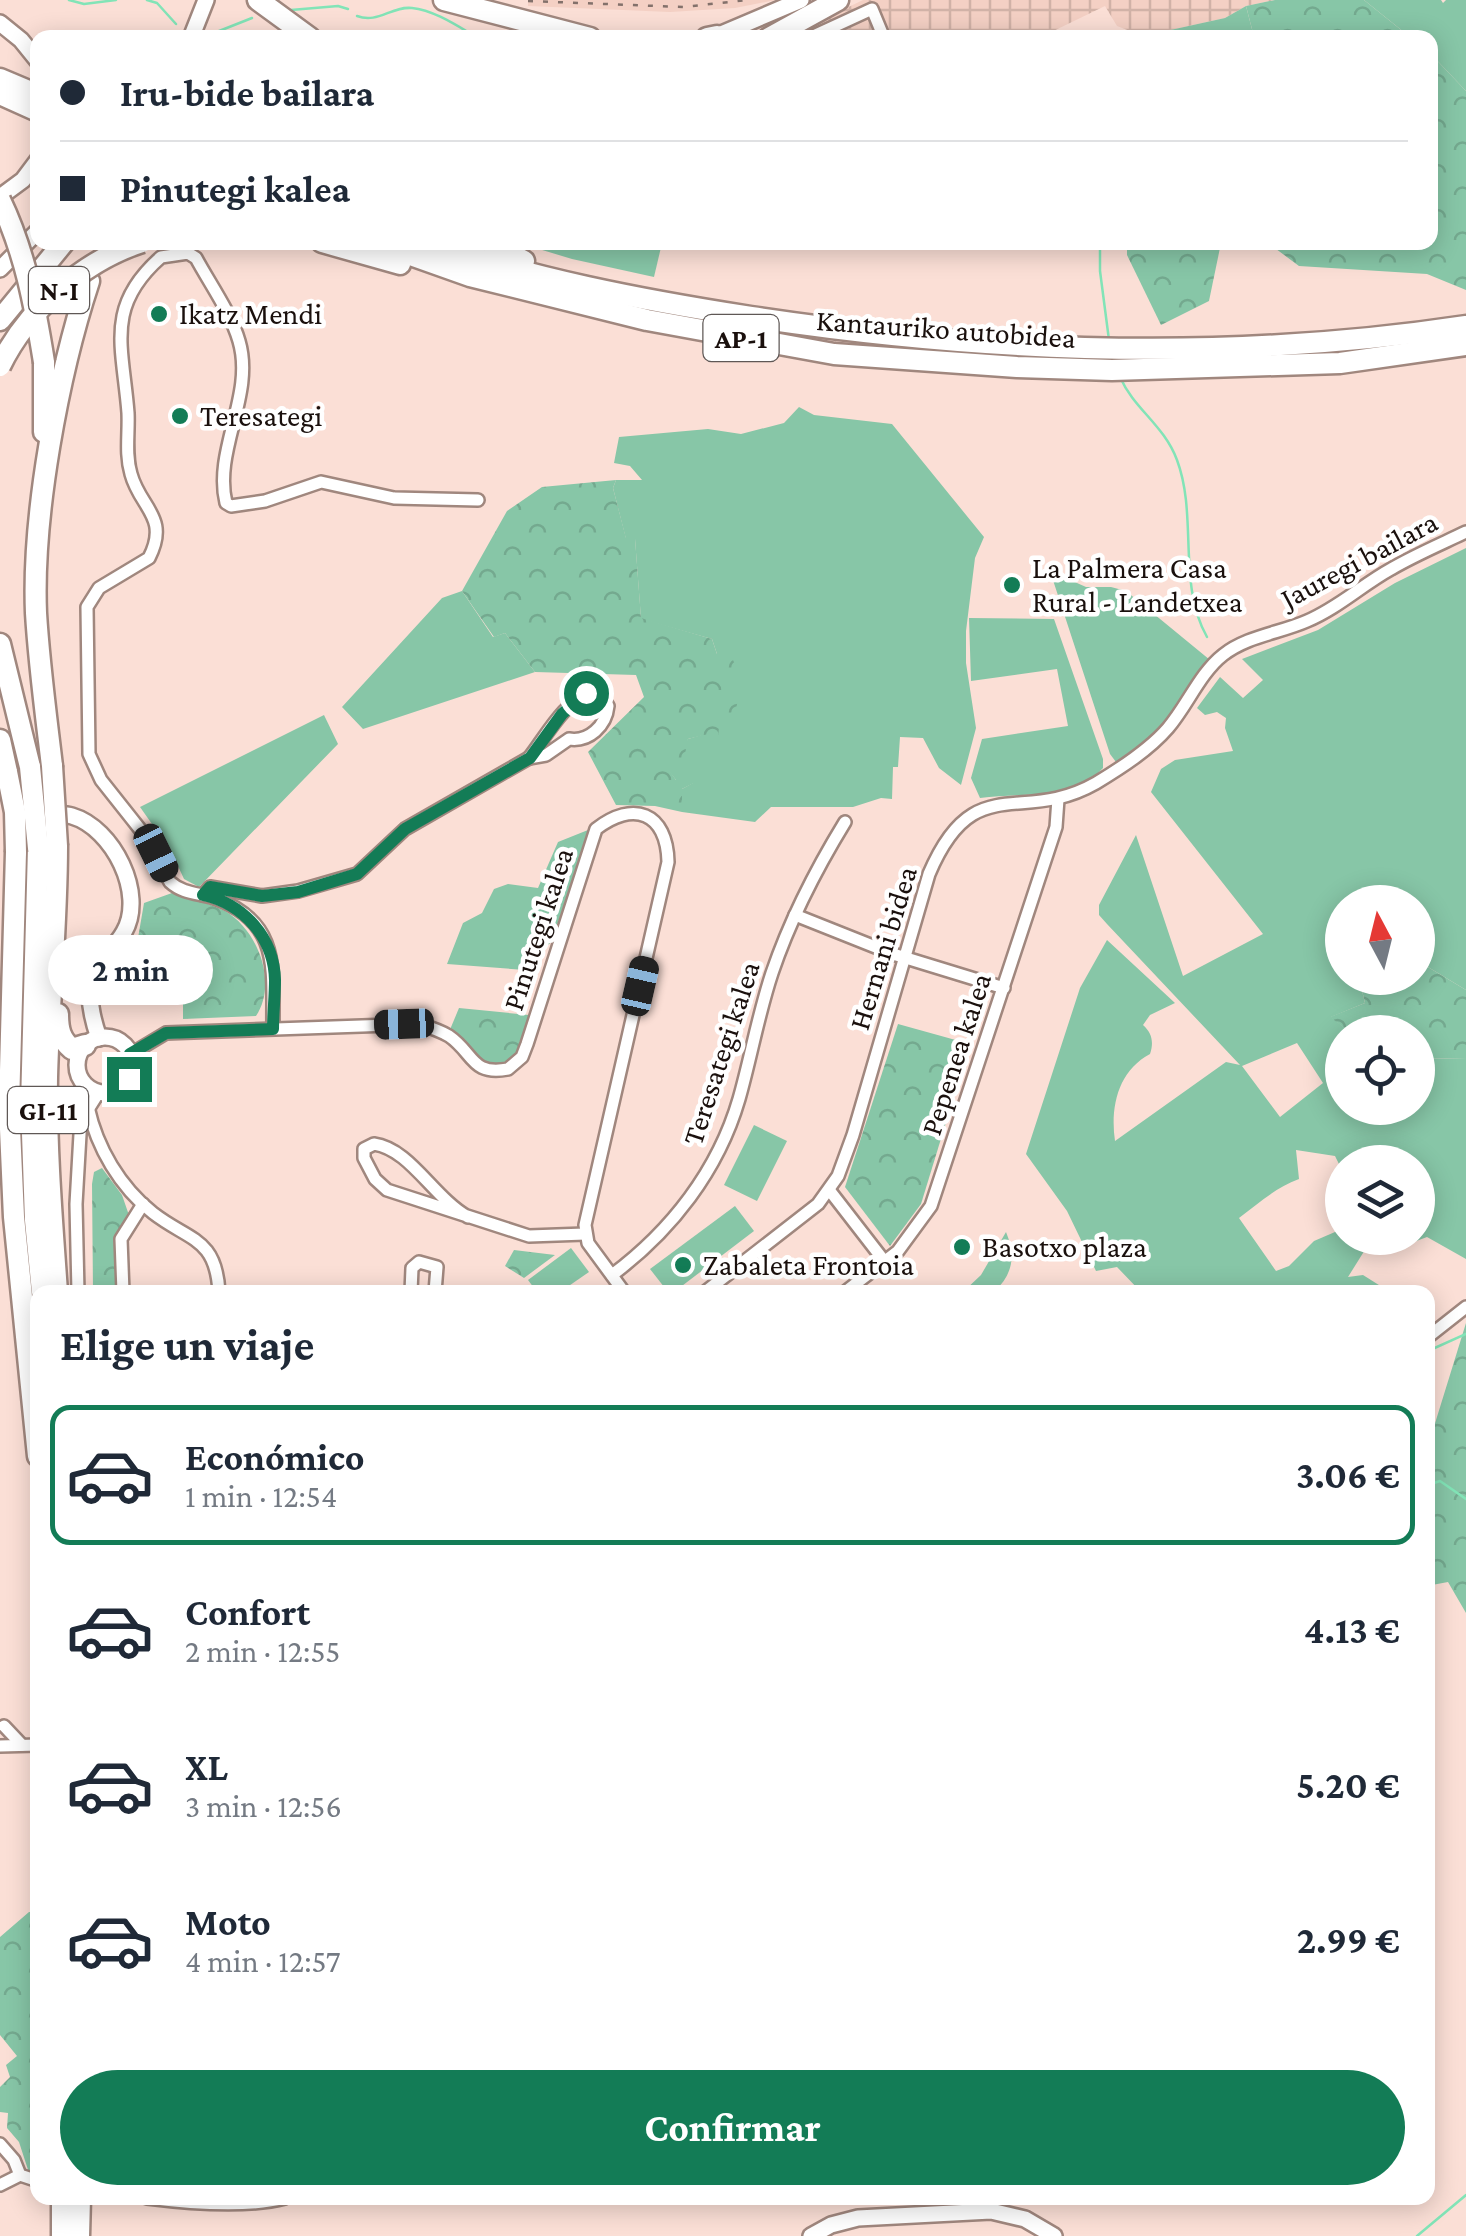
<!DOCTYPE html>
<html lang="es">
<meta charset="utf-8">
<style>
:root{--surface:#fff;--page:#f2f2f3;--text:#1f2937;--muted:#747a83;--line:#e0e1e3;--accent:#137c56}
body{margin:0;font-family:"Crimson Pro",serif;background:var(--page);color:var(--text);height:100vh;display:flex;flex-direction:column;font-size:38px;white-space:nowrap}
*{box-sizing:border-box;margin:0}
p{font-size:32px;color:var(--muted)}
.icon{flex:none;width:55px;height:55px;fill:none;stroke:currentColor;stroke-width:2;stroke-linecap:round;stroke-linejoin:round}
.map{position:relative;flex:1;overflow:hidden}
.drawer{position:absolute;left:30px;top:1285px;width:1405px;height:920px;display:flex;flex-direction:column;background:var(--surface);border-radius:20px;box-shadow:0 5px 25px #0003}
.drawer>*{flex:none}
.top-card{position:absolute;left:30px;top:30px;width:1408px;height:220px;border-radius:20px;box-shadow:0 5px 25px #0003;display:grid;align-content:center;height:220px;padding:0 30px;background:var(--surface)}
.needle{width:65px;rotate:353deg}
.tools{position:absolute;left:1325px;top:885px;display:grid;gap:20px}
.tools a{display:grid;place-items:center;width:110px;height:110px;border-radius:50%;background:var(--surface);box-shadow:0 5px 25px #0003;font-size:50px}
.end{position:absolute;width:45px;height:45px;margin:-22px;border:12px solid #137c56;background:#fff;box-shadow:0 0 0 5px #fff}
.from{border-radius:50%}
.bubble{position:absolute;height:70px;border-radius:35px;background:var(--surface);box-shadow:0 5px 25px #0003;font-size:32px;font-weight:700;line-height:70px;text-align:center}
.car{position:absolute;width:30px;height:60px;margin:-30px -15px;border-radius:12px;box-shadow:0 0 8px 2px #0007;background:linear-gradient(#222 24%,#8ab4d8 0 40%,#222 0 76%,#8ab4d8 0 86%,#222 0)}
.top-card b{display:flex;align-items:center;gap:35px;height:95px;font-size:38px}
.top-card b+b{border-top:2px solid var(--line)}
.top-card i{width:25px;height:25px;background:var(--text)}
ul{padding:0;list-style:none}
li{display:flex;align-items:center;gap:30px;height:140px;margin:0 20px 15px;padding:0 10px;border:5px solid transparent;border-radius:20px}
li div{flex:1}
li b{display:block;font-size:38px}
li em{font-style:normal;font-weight:700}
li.on{border-color:var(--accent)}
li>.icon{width:90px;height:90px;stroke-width:1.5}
h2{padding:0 30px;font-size:45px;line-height:120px}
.primary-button{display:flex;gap:20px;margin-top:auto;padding:20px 30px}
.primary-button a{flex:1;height:115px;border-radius:60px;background:var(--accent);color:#fff;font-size:40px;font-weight:700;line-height:115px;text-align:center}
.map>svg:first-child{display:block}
</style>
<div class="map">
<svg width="1466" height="2236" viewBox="0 0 1466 2236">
<defs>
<pattern id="industrial-grid" width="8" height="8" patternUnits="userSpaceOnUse" patternTransform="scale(2.5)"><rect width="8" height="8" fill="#f4d0c4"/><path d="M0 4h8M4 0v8" fill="none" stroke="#d1b2a7"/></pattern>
<pattern id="forest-crowns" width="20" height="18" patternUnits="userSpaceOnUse" patternTransform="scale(2.5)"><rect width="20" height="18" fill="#87c6a7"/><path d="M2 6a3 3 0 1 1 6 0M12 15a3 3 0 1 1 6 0" fill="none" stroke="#74a98f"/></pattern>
</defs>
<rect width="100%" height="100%" fill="#fbdfd6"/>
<path fill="#f4d0c4" d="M528,0H776L735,8L670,12L528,6Z"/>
<path fill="url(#industrial-grid)" d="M863,0H1275L1246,6L1225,18L1143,36L1117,26L1105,6L1041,37L784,38Z"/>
<g fill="#87c6a7" fill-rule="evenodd">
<path d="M1364,0H1441L1443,3L1446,0H1466V91L1430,53V38L1410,37Z"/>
<path d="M1246,6L1254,37L1143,36L1225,18Z"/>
<path d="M519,243H662L654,277L572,259Z"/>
<path d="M799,407L814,415L892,424L984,537L975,558L966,631V663L976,728L961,785L939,768L923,738L900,737L898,767H893L892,799L881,798L853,807H771L755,822L682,812V789L693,783L676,780L668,770L688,739L708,733L717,654L712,639L641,619L635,539H626L613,488L616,480H642L630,466L614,463L619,437L708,429L741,434L784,423Z"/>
<path d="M1466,548V990L1418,961V902H1342V978H1359L1365,1003L1331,1017L1350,1032H1342V1108H1418V1058L1466,1059V1259L1427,1237L1411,1243L1403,1238H1418V1162H1342V1170L1335,1156L1296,1150L1299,1179C1275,1188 1259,1203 1239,1218L1276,1271L1289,1266L1314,1241L1342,1229V1238H1365L1368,1245L1348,1277L1363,1275L1390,1292H1141L1117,1267L1096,1271L1067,1211L1026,1154L1080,988L1107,940L1175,1003L1150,1015L1143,1025C1152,1033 1154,1042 1150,1054C1118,1071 1110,1107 1115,1141L1226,1062L1240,1065L1107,924L1099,915V905L1136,835L1183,976L1263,934L1151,792L1161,769L1175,760L1233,751L1225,728L1226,718L1217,712L1205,715L1197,708L1220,677L1243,698L1263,680L1242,659L1318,630L1395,583ZM1297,1043L1323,1083L1280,1117L1242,1066Z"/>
<path d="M1050,571L1086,587H1111L1126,591L1210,660L1164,727L1116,762L1110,754Z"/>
<path d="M462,591L493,637L505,633L535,672L363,729L342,707L442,598Z"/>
<path d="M969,618L1054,619L1103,759V768C1073,801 1021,792 980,798L971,778L982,739L1068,726L1057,669L971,681Z"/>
<path d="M324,715L338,744L199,887L184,879L171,851L140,807Z"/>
<path d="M588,830L552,941L545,948L538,971L447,964L463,923L482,913L494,889L508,884L538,888L558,842Z"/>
<path d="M754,1125L787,1141L757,1201L724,1185Z"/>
<path d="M735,1206L754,1231L674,1292H668L650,1269Z"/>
<path d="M1006,1232C1016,1256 1013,1274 994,1292H963L981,1275Z"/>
<path d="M571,1248L589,1272L560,1292H537L528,1280Z"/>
</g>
<g fill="url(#forest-crowns)">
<path d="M1275,0H1364L1410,37H1254L1246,6Z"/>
<path d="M1430,53L1466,91V290L1427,274L1299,266L1268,243L1430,242Z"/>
<path d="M1127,243H1221L1209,301L1161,325L1127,255Z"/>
<path d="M616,480L613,488L626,538H635L641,618L712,639L717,654L733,660L742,680L736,709L719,723L718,747L708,746V734L688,739L683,764L669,770L676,780L688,776L694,783L682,789V812L655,806L616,805L588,752L644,697L636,675L535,672L505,633L494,637L462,591L507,511L542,487Z"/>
<path d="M172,893C189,899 210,903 225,911C258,930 278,983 256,1016L183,1019V993L175,987L178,974L174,950L128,952L138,938L144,903Z"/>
<path d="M1418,961L1466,990V1059L1418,1058V1032H1350L1330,1017L1365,1003L1359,978H1418Z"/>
<path d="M459,1008L529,1015C513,1085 494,1074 449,1032Z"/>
<path d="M898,1024L970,1044L921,1204L890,1246L845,1187Z"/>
<path d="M102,1168L122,1195L131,1221L121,1233L123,1292H93L92,1184L94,1172Z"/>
<path d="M514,1250L555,1255L524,1278L505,1266Z"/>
<path d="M1466,1323V1613L1448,1582L1432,1585L1428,1593V1446Z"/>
<path d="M29,1912H34L37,2181L31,2179L19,2142L7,2128L8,2113L0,2112V2087L10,2077L6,2065L17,2056L0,2035V1937Z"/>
</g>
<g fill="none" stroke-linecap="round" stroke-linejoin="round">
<g stroke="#82e4b7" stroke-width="2.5">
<path d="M69,0L84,4L116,0"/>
<path d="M147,0L157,3L176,24"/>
<path d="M291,10L338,6L348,9"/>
<path d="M357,16C378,24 391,6 412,8C434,10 459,27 478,38"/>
<path d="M209,35L252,18"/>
<path d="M1100,242V271L1109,340"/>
<path d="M1120,377C1134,409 1164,425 1177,460C1198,516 1177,584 1207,637"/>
<path d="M1428,1351L1466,1334"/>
<path d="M1428,1485L1440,1481L1466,1499"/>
<path d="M231,2198H233"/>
<path d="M1417,2236L1466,2195"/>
</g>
<defs>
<g id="street">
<path d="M809,38L872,9L884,38"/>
<path d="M592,692L601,695L608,706C606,726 589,742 569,739L546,755L529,758C547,735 564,701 592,692Z"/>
<path d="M203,895L210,887L262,896L298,891L357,874L405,829L529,758"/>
<path d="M795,915L893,954L1004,988"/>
<path d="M273,1029C272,971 282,922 214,898C199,893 183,894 170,882L143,833L101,780L89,754L87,607L99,588L149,558C170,517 140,508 131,474C125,454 129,433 128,413C123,347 104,307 161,257L188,253L196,258C210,284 231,313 239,341C255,395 213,450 226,503L231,506L265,501L321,482L394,498L478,500"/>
<path d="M131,1054L166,1033L419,1024C429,1027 439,1030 449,1036C474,1053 471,1076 508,1069L522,1057L527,1044L596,829C633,800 667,812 668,862L585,1225L588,1243L624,1292"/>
<path d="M88,1107C97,1148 120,1187 153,1213C189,1241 216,1237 219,1292"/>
<path d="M87,1111L99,1092"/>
<path d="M830,1191L885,1262"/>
<path d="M468,1217C433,1197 410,1149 374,1144L364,1149V1158L375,1179L387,1190L529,1236L585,1234"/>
<path d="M612,1275C671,1231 718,1171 739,1099C751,1057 758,1015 772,973C790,920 815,871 845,822"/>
<path d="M78,1292L76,1204L83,1082"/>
<path d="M123,1292L121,1239L143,1204"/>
<path d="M411,1292L412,1268L419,1262L437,1267L435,1292"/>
<path d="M705,1292L818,1204L838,1176L853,1135L929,874C974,768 1021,826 1096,783C1121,768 1149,750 1168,728C1187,706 1200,673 1223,655C1247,636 1280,633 1307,621C1338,608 1362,585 1391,569C1415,555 1441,544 1466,532"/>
<path d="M845,1292L898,1251L931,1206L1056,827L1058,799"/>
<path d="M1428,1337L1466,1307"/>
<path d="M4,1726L22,1745"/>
<path d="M0,1746L38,1745"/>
<path d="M0,2144L14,2160L20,2175L38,2181"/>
<path d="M0,2185L20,2175"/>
<path d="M147,2198C187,2203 247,2208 285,2198"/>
</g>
<g id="secondary">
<path d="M0,23L21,40L38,61"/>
<path d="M191,38L206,0"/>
<path d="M712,38L801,0"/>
<path d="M0,197L23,180L38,160"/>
<path d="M0,269L38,231"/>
<path d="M48,814C56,815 65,814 72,816C113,828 146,894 124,932C113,952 95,960 91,984C88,1002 93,1021 99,1038"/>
<circle cx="105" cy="1065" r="28"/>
<path d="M811,2236L831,2225L858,2218L991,2211L1025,2219L1054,2236"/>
</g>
<g id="highway">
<path d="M258,0L310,38"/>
<path d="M444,0L590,38"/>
<path d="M707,38L717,36"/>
<path d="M769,38L838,0"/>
<path d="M0,79L38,95"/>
<path d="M0,94L38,111"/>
<path d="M322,242L400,264"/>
<path d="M374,242L470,276L647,320L834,354L1017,367L1112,370L1340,363L1466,345"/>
<path d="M427,242C531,279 642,300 751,317C988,353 1228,362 1466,326"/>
<path d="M489,242L524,261"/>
<path d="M111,243V242"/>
<path d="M0,320L64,242"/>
<path d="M44,432V362"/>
<path d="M0,644L30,767"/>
<path d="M0,740L7,772"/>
<path d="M52,766C46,715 39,664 36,613C32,515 58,375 89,281"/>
<path d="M38,848L31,1105L35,1220L42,1292"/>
<path d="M16,852L9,1107L14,1217L38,1456"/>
<path d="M58,1014C58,1029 60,1039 72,1049L85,1045"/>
<path d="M57,1292C52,1221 46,1149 47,1077C49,1000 57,924 57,846"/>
<path d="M62,2236V2198"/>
<path d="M79,2236L80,2198"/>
</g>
</defs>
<use href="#street" stroke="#a0877e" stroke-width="16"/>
<use href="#secondary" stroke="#a0877e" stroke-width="20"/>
<use href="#highway" stroke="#a0877e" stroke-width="25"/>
<use href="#street" stroke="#fff" stroke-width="11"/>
<use href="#secondary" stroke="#fff" stroke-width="15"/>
<use href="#highway" stroke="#fff" stroke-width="20"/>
<path stroke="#83716b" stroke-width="2.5" stroke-dasharray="5 10" stroke-linecap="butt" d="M528,1L683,7L748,0"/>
<defs>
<g id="highway-bridge">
<path d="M0,200C25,252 35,306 44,362"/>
<path d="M0,366C27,310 83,261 142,242"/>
<path d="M52,766L57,846"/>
<path d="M30,767L38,848"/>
<path d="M7,772L15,812L16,852"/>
</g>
</defs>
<use href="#highway-bridge" stroke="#a0877e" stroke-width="25" stroke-linecap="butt"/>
<use href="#highway-bridge" stroke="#fff" stroke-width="20"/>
</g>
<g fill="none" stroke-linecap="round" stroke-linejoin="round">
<path stroke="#137c56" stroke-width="12" d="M129,1079L132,1071L130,1054L166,1033L273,1029C273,1013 275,996 275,980C274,938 244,904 203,895L210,887L262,896L298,892L357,874L405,829L530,758L562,714L586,693"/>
</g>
<g fill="#137c56" stroke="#fff" stroke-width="4">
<circle cx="159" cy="314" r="10"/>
<circle cx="180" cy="416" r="10"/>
<circle cx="1012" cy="585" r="10"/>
<circle cx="962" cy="1247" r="10"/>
<circle cx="683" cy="1265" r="10"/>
</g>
<g text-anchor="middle" stroke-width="9" stroke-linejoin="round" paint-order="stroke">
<g fill="#fff" stroke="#5f5856" stroke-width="2.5">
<rect x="29" y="267" width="60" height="46" rx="8"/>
<rect x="703.5" y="315" width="75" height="46" rx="8"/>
<rect x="8" y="1087" width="80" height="46" rx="8"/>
</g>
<g font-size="28" font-weight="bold" fill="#1a100d">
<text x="59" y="300">N-I</text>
<text x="741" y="348">AP-1</text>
<text x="48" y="1120">GI-11</text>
</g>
<g font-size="30" fill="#1a100d" stroke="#fff" text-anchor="start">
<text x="179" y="324">Ikatz Mendi</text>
<text x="200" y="426">Teresategi</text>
<text x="1032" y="578">La Palmera Casa<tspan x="1032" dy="34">Rural - Landetxea</tspan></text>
<text x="982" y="1257">Basotxo plaza</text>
<text x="703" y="1275">Zabaleta Frontoia</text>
</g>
<g font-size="30" fill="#1a100d" stroke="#fff">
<text transform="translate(946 329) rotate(4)" y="10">Kantauriko autobidea</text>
<text transform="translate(1359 560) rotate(-28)" y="10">Jauregi bailara</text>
<text transform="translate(538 929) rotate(-72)" y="10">Pinutegi kalea</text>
<text transform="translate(883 948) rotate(-73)" y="10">Hernani bidea</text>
<text transform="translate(721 1053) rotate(-72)" y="10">Teresategi kalea</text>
<text transform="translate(956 1054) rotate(-72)" y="10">Pepenea kalea</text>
</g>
</g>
</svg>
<div class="tools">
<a><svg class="needle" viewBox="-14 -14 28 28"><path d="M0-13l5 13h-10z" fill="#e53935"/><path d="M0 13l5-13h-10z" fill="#747a83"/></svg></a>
<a><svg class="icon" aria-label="locate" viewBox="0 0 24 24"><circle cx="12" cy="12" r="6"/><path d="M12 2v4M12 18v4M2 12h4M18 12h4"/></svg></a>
<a><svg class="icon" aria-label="layers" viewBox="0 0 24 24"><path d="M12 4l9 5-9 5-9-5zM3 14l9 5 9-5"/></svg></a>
</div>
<i class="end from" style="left:586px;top:693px"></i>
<i class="end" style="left:129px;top:1079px"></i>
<div class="bubble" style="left:48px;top:935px;width:165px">2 min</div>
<i class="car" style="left:156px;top:853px;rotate:154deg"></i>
<i class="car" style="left:640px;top:986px;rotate:13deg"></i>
<i class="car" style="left:404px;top:1024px;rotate:268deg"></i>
<div class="top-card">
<b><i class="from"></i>Iru-bide bailara</b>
<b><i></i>Pinutegi kalea</b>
</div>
<section class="drawer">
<h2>Elige un viaje</h2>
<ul>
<li class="on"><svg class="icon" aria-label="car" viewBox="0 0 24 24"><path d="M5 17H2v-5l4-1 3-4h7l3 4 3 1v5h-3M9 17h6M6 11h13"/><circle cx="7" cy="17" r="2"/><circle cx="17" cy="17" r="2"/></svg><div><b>Económico</b><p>1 min · 12:54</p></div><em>3.06 €</em></li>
<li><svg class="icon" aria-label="car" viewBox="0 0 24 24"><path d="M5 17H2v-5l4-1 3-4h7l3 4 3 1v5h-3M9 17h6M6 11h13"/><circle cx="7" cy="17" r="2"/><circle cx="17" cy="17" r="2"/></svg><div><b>Confort</b><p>2 min · 12:55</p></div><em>4.13 €</em></li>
<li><svg class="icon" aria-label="car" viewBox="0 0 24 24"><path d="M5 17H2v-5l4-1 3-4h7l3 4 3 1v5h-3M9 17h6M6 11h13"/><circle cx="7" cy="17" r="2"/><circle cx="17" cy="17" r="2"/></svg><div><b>XL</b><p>3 min · 12:56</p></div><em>5.20 €</em></li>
<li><svg class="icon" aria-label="car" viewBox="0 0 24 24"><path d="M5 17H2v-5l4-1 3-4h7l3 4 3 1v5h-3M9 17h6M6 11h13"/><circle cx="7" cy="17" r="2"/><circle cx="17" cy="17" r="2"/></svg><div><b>Moto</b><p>4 min · 12:57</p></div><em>2.99 €</em></li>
</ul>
<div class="primary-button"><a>Confirmar</a></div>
</section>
</div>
